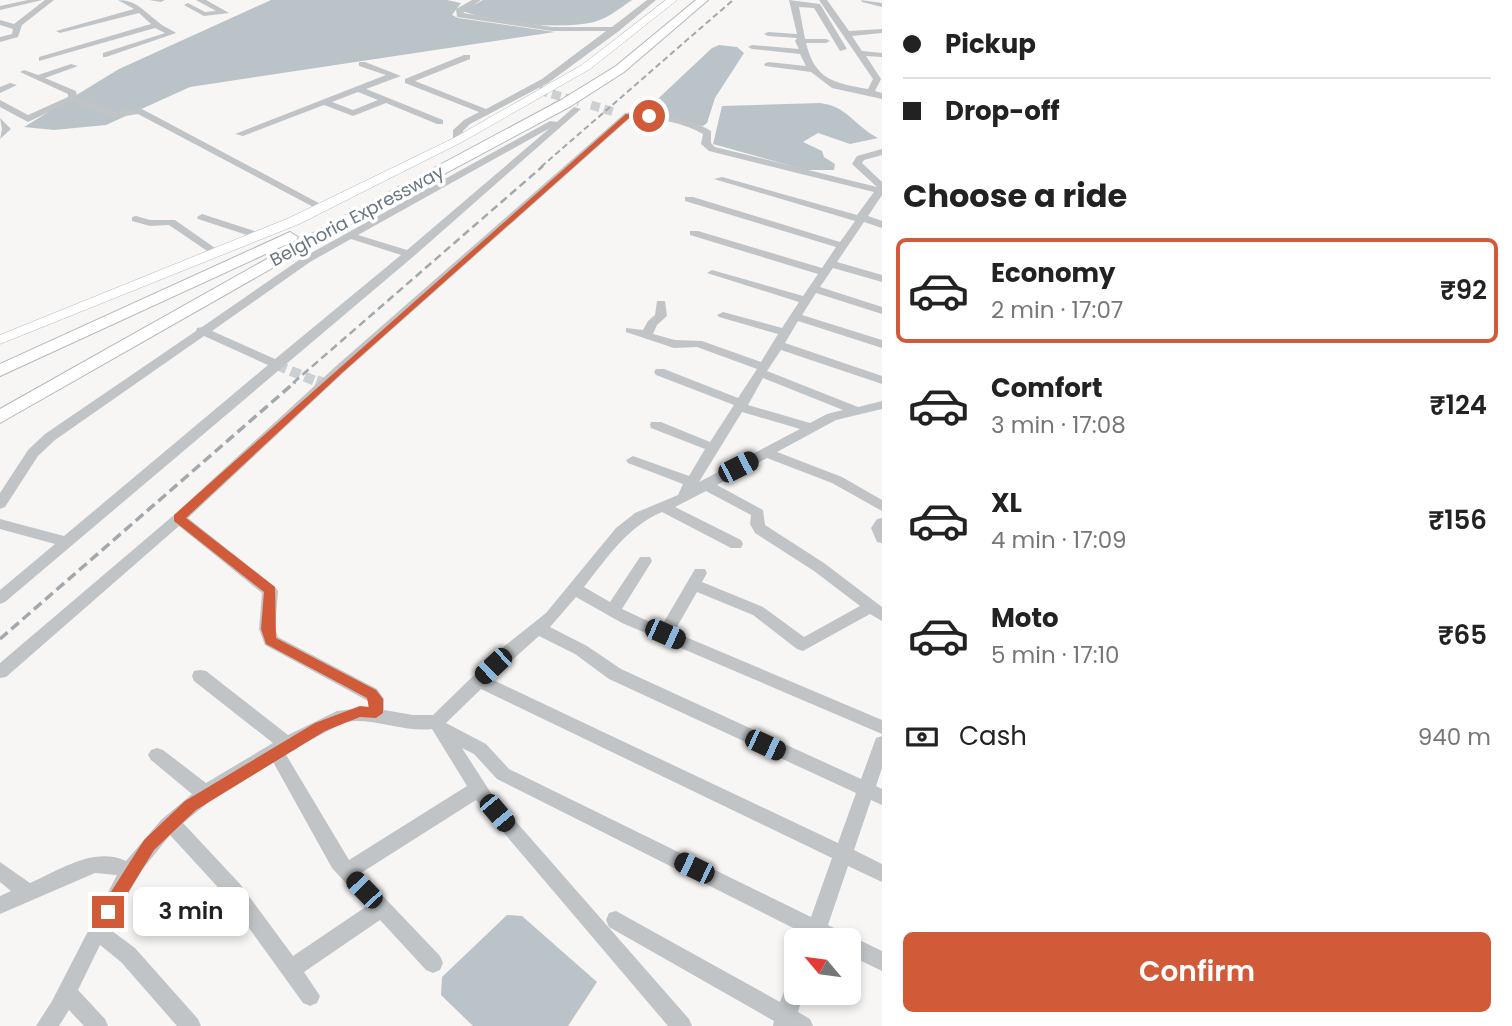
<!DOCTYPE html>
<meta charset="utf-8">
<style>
:root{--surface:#fff;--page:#f2f2f2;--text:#222;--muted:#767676;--line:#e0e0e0;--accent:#d15a39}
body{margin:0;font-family:Poppins,sans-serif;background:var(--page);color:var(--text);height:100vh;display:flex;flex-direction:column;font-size:26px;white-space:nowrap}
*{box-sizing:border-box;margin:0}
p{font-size:23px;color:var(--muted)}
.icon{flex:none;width:38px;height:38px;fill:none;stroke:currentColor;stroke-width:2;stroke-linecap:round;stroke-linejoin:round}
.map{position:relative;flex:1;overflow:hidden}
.details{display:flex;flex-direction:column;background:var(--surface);width:630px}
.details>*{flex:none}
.guide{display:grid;align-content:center;height:154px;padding:0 21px;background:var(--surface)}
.needle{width:46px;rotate:299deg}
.controls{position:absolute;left:784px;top:928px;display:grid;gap:14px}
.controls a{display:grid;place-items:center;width:77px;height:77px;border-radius:10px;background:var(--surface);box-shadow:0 4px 10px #0003;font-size:35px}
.end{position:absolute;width:32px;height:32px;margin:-16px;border:9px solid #d15a39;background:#fff;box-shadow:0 0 0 4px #fff}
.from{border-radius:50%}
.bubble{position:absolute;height:49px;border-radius:10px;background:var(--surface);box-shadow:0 4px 10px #0003;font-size:23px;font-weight:600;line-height:49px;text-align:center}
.car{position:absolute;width:21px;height:42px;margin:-21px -10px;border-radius:9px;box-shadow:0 0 5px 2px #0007;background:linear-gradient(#222 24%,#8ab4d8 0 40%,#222 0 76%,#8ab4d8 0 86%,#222 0)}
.guide b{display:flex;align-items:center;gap:24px;height:66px;font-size:26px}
.guide b+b{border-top:2px solid var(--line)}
.guide i{width:18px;height:18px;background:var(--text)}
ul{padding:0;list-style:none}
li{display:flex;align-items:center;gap:21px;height:105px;margin:0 14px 10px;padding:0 7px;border:4px solid transparent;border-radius:10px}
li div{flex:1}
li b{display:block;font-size:26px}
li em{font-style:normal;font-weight:600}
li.active{border-color:var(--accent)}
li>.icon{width:63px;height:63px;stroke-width:1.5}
h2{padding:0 21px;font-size:32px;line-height:84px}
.pay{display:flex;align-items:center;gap:18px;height:77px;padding:0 21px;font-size:26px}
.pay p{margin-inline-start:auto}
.button{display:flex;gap:14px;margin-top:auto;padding:14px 21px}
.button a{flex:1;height:80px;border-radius:10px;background:var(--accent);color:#fff;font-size:28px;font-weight:600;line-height:80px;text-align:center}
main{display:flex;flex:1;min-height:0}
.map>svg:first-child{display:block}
</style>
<main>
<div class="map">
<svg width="882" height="1026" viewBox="0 0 882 1026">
<rect width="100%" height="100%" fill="#f7f6f4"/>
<g fill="#bac3c7">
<path d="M271,0H447L461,3L452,15L458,18L555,32L190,87L106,125L54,130L24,127L119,69Z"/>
<path d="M483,0H632C619,9 608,18 594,22C561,30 494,23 463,11Z"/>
<path d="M719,45L737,47L744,53L715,98L707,123L703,126L646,115V110L712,48Z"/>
<path d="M820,103C849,107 853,125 878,138L850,144L818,133L803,142L822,151L824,157L835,164L834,170H806L713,144L722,106Z"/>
<path d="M507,915L522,916L597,982L568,1026H473L441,995L442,977Z"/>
</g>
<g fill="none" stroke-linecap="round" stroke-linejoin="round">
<g stroke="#ccd0d2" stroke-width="9" stroke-dasharray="9 4.5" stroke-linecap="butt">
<path d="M539,90L579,102"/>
<path d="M591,105L614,112"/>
</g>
<path stroke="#ccd0d2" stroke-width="10" stroke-dasharray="10 5" stroke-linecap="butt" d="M277,365L320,383"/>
<path stroke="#ccd0d2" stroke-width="14" stroke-dasharray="14 7" stroke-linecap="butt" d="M316,382L324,385"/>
<defs>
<path id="major" d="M666,0H677L590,69L462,142L299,224L0,344V335L289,218L454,138L582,65Z"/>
<g id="highway">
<path d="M696,0H708L624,72L571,106L332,234L0,423V409L322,228L561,100L616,66Z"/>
<path d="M290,232L298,237L296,240L0,376V364Z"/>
</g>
</defs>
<use href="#major" stroke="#b4b8bb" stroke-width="1"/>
<use href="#highway" stroke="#b3b7b9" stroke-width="2"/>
<g fill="#c0c4c7" fill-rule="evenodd">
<path d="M28,0H42L0,10V6Z"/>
<path d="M45,0H54L22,25L18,37L0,42V37L12,34L13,29L0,25V20L14,24Z"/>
<path d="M118,0C136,0 144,11 157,21C162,26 170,29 176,33L106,57H103V53L165,33L155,28L39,61V57L151,24L139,13L60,33L56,31L134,9Z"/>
<path d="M149,0H165L161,2Z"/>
<path d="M196,0H206L229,13L204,16L184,5L188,3L205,12L216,11Z"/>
<path d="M472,0H481L463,13L552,27H612L647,0H656L619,31L548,83L470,124L463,131V140L458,143L453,140V130L464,120L479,112L405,83V79L464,55H470V59L415,81L486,109L542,79L606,31H552L457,17L456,9Z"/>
<path d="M789,0L820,4L847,49L840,51L814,8L799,7L805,39H826L830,41L826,43H806C815,80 834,83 868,89L873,79L819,0H827L849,31L882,29V33L852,36L862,51L882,53V57L866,56L881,79L875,91L882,93V99L832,88L811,72L765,66L764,64L768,62L806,66L800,54L752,49L748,47L752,45L799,49L795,41L797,38L768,36L764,34L768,32L797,34Z"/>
<path d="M861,0L882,3V7L862,2Z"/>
<path d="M359,62H365L401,76L366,89L443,120V124H437L386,103L353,116L324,105L243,136L235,134L386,75L359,66ZM358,92L378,100L353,110L332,102Z"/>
<path d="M71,64L78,66L45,78L76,91L77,97L113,112L142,109L328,208L319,210L138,114L112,118L72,101L28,122L0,107V100L28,115L68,97V94L20,72L24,70L38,75Z"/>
<path d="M10,83L17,85L0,93V87Z"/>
<path d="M574,107L581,109L414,256L5,602L0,604V590L55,544L0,529V519L64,536L268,365L204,336L55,440L38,456L5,507L0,509V493L28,450L45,434L196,331L197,328L202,327L302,258L550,121L557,122ZM550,128L407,250L358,235ZM351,239L401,255L275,359L212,331L310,262Z"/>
<path d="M625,113C651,109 689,117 711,131V143L715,147L877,187L852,164L857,156L882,149V155L864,160L862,163L882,182V195L868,216L882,221V228L864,222L837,262L882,275V282L833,268L820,287L882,307V314L816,293L802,315L882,340V348L798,321L785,343L882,376V384L781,350L767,371L858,407L882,401V409L836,420L777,452L842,477L882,500V511L832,483L767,458L717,485L763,510L765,525L824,563L882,607V621L870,614L803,651L797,649L753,615L697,592L674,632L882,720V734L622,623L576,597L550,627L587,646L621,669L861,779L876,738L882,736V768L876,786L882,789V805L871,800L854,850L882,864V882L848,866L828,925L844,933L845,937L849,935L882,951V971L849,955V940H803L805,934L497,779L474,754L462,748L491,793L689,1019L692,1026H668L476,800L361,873L440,956L443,963L440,970L433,973L426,970L380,920L304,972L320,996L317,1003L310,1006L303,1003L226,896L170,835L142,870L108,928L135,948L198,1019L201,1026H177L121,962L100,945L78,990L105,1019L108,1026H84L69,1010L59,1026H36L52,1001L117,875L95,873L0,914V896L11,891L0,882V862L30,883C60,870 94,846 126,861L161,820L192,794L151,760L148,755L151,750L157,748L163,750L206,783L273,743L194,681L192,676L194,671L200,670L206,671L288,735L337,711L368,707V701L265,645L259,629L262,593L179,526L6,677L0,678V663L174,515L335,367ZM630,118C654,117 683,122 703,134L701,144L709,151L874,192L857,215L722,177L714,179L855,221L840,242L693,197H685V201L836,247L822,268L698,231H690V235L818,274L803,296L712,270L707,273L799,302L782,328L723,312L717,315L719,317L778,334L761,362L702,341L675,340L653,334L657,325L667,316L665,301H657L655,315L648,321L643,330L626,328V332L674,348L697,347L757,369L738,398L664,369H656L654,372L656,375L734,405L710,442L661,422H651L650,425L651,428L705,449L689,476L633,456L626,460L628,463L683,484L678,495L635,513L616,528L546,613L502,648L433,715H413L384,710V699L377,689L278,637L275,629L278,591L275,587L188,518L343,373ZM763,378L843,410L827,414L810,423L748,405ZM742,412L800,429L699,482ZM706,491L751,515L750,524L755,533L814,571L860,606L804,637L763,607L702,582L707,573L705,569H695L661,627L622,609L652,561L650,557H640L610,602L584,587C607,558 627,527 662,512L731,548H741L743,544L741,540L675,507ZM539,636L575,654L609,679L856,793L838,843L491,679ZM481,689L832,858L811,917L509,769L486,744L446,723ZM356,721C382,721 406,732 432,729L467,786L349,860L285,753L295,750L299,746L345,722ZM272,760L332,868L367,906L293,956L240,884L183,823L219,794Z"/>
<path d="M0,118L11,129L0,139L2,129Z"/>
<path d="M202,214L264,234L265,236L264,238H256L198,219L197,217Z"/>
<path d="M136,216L150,220H175L222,253L221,255H213L169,225L150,226L132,221V217Z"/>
<path d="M882,518V543L877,542L871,528L877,519Z"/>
<path d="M616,911L780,1002L789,979L796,976V992H804L798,1012L810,1019L813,1026H773L774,1021L609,927L606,920L609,913Z"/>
</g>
<use href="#major" fill="#fff" fill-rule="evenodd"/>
<use href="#highway" fill="#fff" fill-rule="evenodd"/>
<path stroke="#a2a8ac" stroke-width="2" stroke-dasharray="6 3.5" stroke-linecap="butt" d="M541,167L733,0"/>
<path stroke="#a2a8ac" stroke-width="2.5" stroke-dasharray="8 4.5" stroke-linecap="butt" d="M293,383L543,166"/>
<path stroke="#a2a8ac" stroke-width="3.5" stroke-dasharray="10 5" stroke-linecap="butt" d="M0,639L295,382"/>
</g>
<path fill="#d15a39" d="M626,114L653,116L630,117L343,372L186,518L275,587L276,638L376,690L383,699V713L376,718L360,717L325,731L196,810L154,850L113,917H102V906L144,840L185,801L315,723L360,706L369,707L367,698L266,644L261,629L264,592L174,521V515Z"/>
<g text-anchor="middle" stroke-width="7" stroke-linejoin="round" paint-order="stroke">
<g font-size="18" fill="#697782" stroke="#fff">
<text transform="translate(357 216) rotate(-28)" y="6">Belghoria Expressway</text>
</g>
</g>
</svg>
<div class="controls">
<a><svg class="needle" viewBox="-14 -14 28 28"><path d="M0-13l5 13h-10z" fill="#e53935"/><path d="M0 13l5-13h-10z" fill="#767676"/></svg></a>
</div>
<i class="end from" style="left:649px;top:116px"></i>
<i class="end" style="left:108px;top:912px"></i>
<div class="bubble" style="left:133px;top:887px;width:116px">3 min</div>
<i class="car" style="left:738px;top:467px;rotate:63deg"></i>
<i class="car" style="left:665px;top:634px;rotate:114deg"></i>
<i class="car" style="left:493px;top:666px;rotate:227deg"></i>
<i class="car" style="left:765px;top:745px;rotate:115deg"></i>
<i class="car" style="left:497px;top:813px;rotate:140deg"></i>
<i class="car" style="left:694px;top:868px;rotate:296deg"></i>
<i class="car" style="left:364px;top:890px;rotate:316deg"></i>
</div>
<section class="details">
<div class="guide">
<b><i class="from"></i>Pickup</b>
<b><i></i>Drop-off</b>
</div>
<h2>Choose a ride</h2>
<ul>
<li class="active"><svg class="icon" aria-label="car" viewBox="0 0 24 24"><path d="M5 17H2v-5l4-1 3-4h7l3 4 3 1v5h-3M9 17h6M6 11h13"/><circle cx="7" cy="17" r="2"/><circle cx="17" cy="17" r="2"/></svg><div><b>Economy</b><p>2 min · 17:07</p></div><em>₹92</em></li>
<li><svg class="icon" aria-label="car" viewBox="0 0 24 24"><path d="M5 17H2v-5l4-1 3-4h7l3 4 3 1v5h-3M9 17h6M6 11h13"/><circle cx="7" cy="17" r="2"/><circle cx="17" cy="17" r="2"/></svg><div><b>Comfort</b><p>3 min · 17:08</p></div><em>₹124</em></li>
<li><svg class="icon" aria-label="car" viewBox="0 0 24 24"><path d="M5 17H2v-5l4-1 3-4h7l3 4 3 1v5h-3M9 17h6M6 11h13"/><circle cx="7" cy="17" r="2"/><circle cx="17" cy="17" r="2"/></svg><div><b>XL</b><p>4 min · 17:09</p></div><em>₹156</em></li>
<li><svg class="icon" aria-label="car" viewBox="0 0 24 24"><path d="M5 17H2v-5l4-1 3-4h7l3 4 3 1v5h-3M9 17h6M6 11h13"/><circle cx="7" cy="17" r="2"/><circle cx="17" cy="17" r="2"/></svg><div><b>Moto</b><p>5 min · 17:10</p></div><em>₹65</em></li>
</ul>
<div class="pay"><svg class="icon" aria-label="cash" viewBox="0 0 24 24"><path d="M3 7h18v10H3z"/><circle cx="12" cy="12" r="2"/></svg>Cash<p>940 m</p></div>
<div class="button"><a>Confirm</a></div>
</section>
</main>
